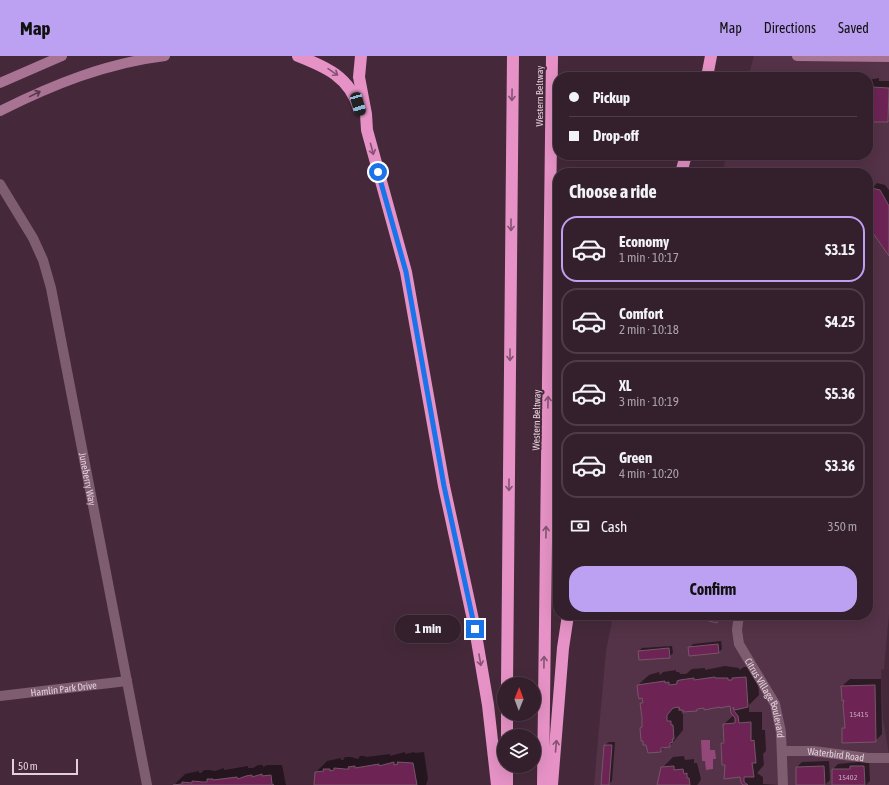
<!DOCTYPE html>
<meta charset="utf-8">
<style>
:root{--surface:#341f2c;--page:#3c2734;--text:#f1f3f6;--muted:#a9a2a9;--line:#4e3d48;--accent:#bca0f2}
body{margin:0;font-family:"Asap Condensed",sans-serif;background:var(--page);color:var(--text);height:100vh;display:flex;flex-direction:column;font-size:15px;white-space:nowrap}
*{box-sizing:border-box;margin:0}
p{font-size:13px;color:var(--muted)}
.icon{flex:none;width:22px;height:22px;fill:none;stroke:currentColor;stroke-width:2;stroke-linecap:round;stroke-linejoin:round}
.map{position:relative;flex:1;overflow:hidden}
.details{position:absolute;left:553px;top:112px;width:320px;height:452px;display:flex;flex-direction:column;background:var(--surface);border-radius:16px;box-shadow:0 4px 16px #0002,0 0 0 1px var(--line)}
.details>*{flex:none}
.top-card{position:absolute;left:553px;top:16px;width:320px;height:88px;border-radius:16px;box-shadow:0 4px 16px #0002,0 0 0 1px var(--line);display:grid;align-content:center;height:88px;padding:0 16px;background:var(--surface)}
.needle{width:26px;rotate:1deg}
.buttons{position:absolute;left:497px;top:621px;display:grid;gap:8px}
.buttons a{display:grid;place-items:center;width:44px;height:44px;border-radius:50%;background:var(--surface);box-shadow:0 4px 16px #0002,0 0 0 1px var(--line);font-size:20px}
.scale{position:absolute;left:12px;bottom:10px;width:66px;box-sizing:border-box;padding-left:4px;border:2px solid #e3d0db;border-top:0;font-size:11px;line-height:14px;white-space:nowrap;color:#e3d0db;-webkit-text-stroke:3px #45293a;paint-order:stroke}
.end{position:absolute;width:18px;height:18px;margin:-9px;border:5px solid #1a73e8;background:#fff;box-shadow:0 0 0 2px #fff}
.from{border-radius:50%}
.bubble{position:absolute;height:28px;border-radius:14px;background:var(--surface);box-shadow:0 4px 16px #0002,0 0 0 1px var(--line);font-size:13px;font-weight:700;line-height:28px;text-align:center}
.car{position:absolute;width:12px;height:24px;margin:-12px -6px;border-radius:5px;box-shadow:0 0 3px 1px #0007;background:linear-gradient(#222 24%,#8ab4d8 0 40%,#222 0 76%,#8ab4d8 0 86%,#222 0)}
.top-card b{display:flex;align-items:center;gap:14px;height:38px;font-size:15px}
.top-card b+b{border-top:1px solid var(--line)}
.top-card i{width:10px;height:10px;background:var(--text)}
ul{padding:0;list-style:none}
li{display:flex;align-items:center;gap:12px;height:66px;margin:0 8px 6px;padding:0 8px;border:2px solid var(--line);border-radius:16px}
li div{flex:1}
li b{display:block;font-size:15px}
li em{font-style:normal;font-weight:700}
li.current{border-color:var(--accent)}
li>.icon{width:36px;height:36px;stroke-width:1.5}
h2{padding:0 16px;font-size:18px;line-height:48px}
.pay{display:flex;align-items:center;gap:10px;height:44px;padding:0 16px;font-size:15px}
.pay p{margin-inline-start:auto}
.action{display:flex;gap:8px;margin-top:auto;padding:8px 16px}
.action a{flex:1;height:46px;border-radius:16px;background:var(--accent);color:#111;font-size:16px;font-weight:700;line-height:46px;text-align:center}
header{display:flex;align-items:center;gap:24px;box-sizing:border-box;height:56px;padding:0 20px;background:var(--accent);color:#111}
header strong{font-size:19px}
nav{display:flex;gap:22px;margin-inline-start:auto;font-size:14px}
.map>svg:first-child{display:block}
</style>
<header>
<strong>Map</strong>
<nav><a>Map</a><a>Directions</a><a>Saved</a></nav>
</header>
<div class="map">
<svg width="889" height="729" viewBox="0 0 889 729">
<rect width="100%" height="100%" fill="#45293a"/>
<path fill="#543247" d="M754,0H889V559L884,613L881,614L883,663L889,698V729H594L606,595L613,559H868V117H722L727,99H868V21H748Z"/>
<path fill="#944879" d="M701,684H710V694H715L716,703H713V713L706,714L705,705H702Z"/>
<g fill="#0007" fill-rule="evenodd">
<path d="M879,22V25H889V64L868,65V24Z"/>
<path d="M877,127L885,129L889,134V199L868,168V137Z"/>
<path d="M689,559H724L717,566Z"/>
<path d="M721,585L722,593L719,596L690,591L693,588Z"/>
<path d="M672,590L673,597L669,601L639,595L642,592Z"/>
<path d="M725,610L739,612V614L744,611H757L759,639L749,649V656H762V674H765L766,695L763,698L764,709L757,717L763,721V728L778,729H745L741,719L726,708L722,687L725,684L724,668L734,659L731,649L699,652L697,654L681,653L682,658H683V674L670,690H666L661,695L643,670L641,648L643,645L638,629L649,619L659,616L660,619L663,616L676,614V616H679L680,618H686L692,613L705,612V614ZM680,650L681,655H678V651Z"/>
<path d="M850,623H881L882,678L875,685L843,673L845,671L846,643L842,630Z"/>
<path d="M609,686H615L612,725L609,728L605,689Z"/>
<path d="M405,696V698L414,696L415,697L424,696L428,723L426,729H428H316V716L327,705L341,702V704H343L345,701H351L358,703L360,700H365L366,701L390,698V700Z"/>
<path d="M684,700L685,704L694,703V707H697L701,723L699,727L697,729H658L662,712L673,701Z"/>
<path d="M829,705L830,724L825,729H797V711L802,706Z"/>
<path d="M869,705L870,725L866,729H833V713L838,708Z"/>
<path d="M258,709H263V711L267,709H282L286,729H174L185,718L199,715V717H201L204,714H209L215,715L224,712V714L248,710V712H253Z"/>
</g>
<g fill="#6d2455" stroke="#755668">
<path d="M868,29H872V31L889,32L888,66H868Z"/>
<path d="M871,132L880,134L889,150V200L868,170V136Z"/>
<path d="M651,559H679L674,562L667,563Z"/>
<path d="M685,559H719L717,567Z"/>
<path d="M718,588L719,597L689,600L688,591Z"/>
<path d="M669,592L670,602L639,604L638,595Z"/>
<path d="M715,621V622H728V624H732V622L746,621L748,651L735,654L733,651L734,655L738,660L739,667L751,666V685L754,684L756,707H752L754,721H744V726L748,729H743L741,727L740,721L724,723L725,709H722L721,687H724L723,668L735,667V662L731,657L730,650L720,652V651L704,654V652L697,653V655L683,656V654H680L679,651L673,652L667,659V665H671V669H673L674,683H672L673,686L670,687V691L661,692V696L648,697L646,689H643V685H641L640,672L642,671V662L640,647H643L642,642L639,643L638,639L637,629L665,625V627L669,626V629L677,628V625L680,624L694,622V624Z"/>
<path d="M875,629L876,686L842,687V672H845L843,649L844,644L842,645L841,630Z"/>
<path d="M604,689H612L609,729H601Z"/>
<path d="M394,706V709L398,708L397,706L413,707L417,729H314L315,716L324,715L323,713H330V715L334,714V712L345,713H349L348,711L355,710V712L379,708V710Z"/>
<path d="M674,710V714L683,713L684,718L687,717V722H689L690,729H657L661,711Z"/>
<path d="M824,710L825,729H796V711Z"/>
<path d="M850,710H864L865,729H832V713H850Z"/>
<path d="M262,718V720L271,719L272,728L274,729H173L182,728V726L192,727V725L203,726H207V723H213V724L237,721L238,723L246,720L252,719V721Z"/>
</g>
<g fill="none" stroke-linecap="round" stroke-linejoin="round">
<g stroke="#7f5d71" stroke-width="10">
<path id="s1" d="M0,128L33,182L43,204L51,232L147,729"/>
<path id="s2" d="M739,559L737,574L739,588L775,648L781,676L783,729"/>
<path id="s3" d="M0,640L127,625"/>
<path id="s4" d="M782,695H813L868,702H889"/>
</g>
<g stroke="#a97394" stroke-width="10">
<path d="M797,0L889,1"/>
<path d="M0,27L62,0"/>
<path d="M0,55C52,29 106,7 165,0"/>
</g>
<g stroke="#e692c6" stroke-width="12">
<path d="M298,0C326,11 350,21 359,53"/>
<path d="M361,0L359,21L366,58L367,74L406,216L444,430L475,573L488,649L497,729"/>
<path d="M707,21L711,0"/>
<path d="M681,117L686,99"/>
<path d="M507,628L513,0"/>
<path d="M507,680V658"/>
<path d="M507,729V710"/>
<path d="M543,729L552,0"/>
<path d="M552,729L563,592L568,559"/>
</g>
</g>
<defs><path id="oneway-shaft" d="M-6 0H5M1.5-3L5.5 0L1.5 3" fill="none" stroke-width="1.6" stroke-linecap="round" stroke-linejoin="round"/></defs>
<g stroke="#855372">
<use href="#oneway-shaft" transform="translate(333 16) rotate(34)"/>
<use href="#oneway-shaft" transform="translate(512 39) rotate(91)"/>
<use href="#oneway-shaft" transform="translate(372 93) rotate(75)"/>
<use href="#oneway-shaft" transform="translate(511 169) rotate(90)"/>
<use href="#oneway-shaft" transform="translate(510 299) rotate(90)"/>
<use href="#oneway-shaft" transform="translate(548 346) rotate(-89)"/>
<use href="#oneway-shaft" transform="translate(509 429) rotate(90)"/>
<use href="#oneway-shaft" transform="translate(546 476) rotate(-89)"/>
<use href="#oneway-shaft" transform="translate(480 604) rotate(80)"/>
<use href="#oneway-shaft" transform="translate(544 606) rotate(-89)"/>
<use href="#oneway-shaft" transform="translate(556 690) rotate(-85)"/>
</g>
<use stroke="#59384c" href="#oneway-shaft" transform="translate(35 38) rotate(-26)"/>
<g fill="none" stroke-linecap="round" stroke-linejoin="round">
<path stroke="#1a73e8" stroke-width="5" d="M378,116L406,216L444,430L475,573"/>
</g>
<g text-anchor="middle" stroke-width="4" stroke-linejoin="round" paint-order="stroke">
<g font-size="8" fill="#c6a5ba">
<text x="859" y="661">15415</text>
<text x="848" y="724">15402</text>
</g>
<g font-size="10" fill="#e3d0db" stroke="#45293a">
<text transform="translate(539 40) rotate(-90)" y="4">Western Beltway</text>
<text transform="translate(536 364) rotate(-89)" y="4">Western Beltway</text>
<text dy="4" stroke="none"><textPath href="#s1" startOffset="311">Juneberry Way</textPath></text>
<text dy="4" stroke="none"><textPath href="#s3" startOffset="64">Hamlin Park Drive</textPath></text>
<text dy="4" stroke="none"><textPath href="#s2" startOffset="90">Citrus Village Boulevard</textPath></text>
<text dy="4" stroke="none"><textPath href="#s4" startOffset="54">Waterbird Road</textPath></text>
</g>
</g>
</svg>
<div class="buttons">
<a><svg class="needle" viewBox="-14 -14 28 28"><path d="M0-13l5 13h-10z" fill="#e53935"/><path d="M0 13l5-13h-10z" fill="#a9a2a9"/></svg></a>
<a><svg class="icon" aria-label="layers" viewBox="0 0 24 24"><path d="M12 4l9 5-9 5-9-5zM3 14l9 5 9-5"/></svg></a>
</div>
<div class="scale">50 m</div>
<i class="end from" style="left:378px;top:116px"></i>
<i class="end" style="left:475px;top:573px"></i>
<div class="bubble" style="left:395px;top:559px;width:66px">1 min</div>
<i class="car" style="left:358px;top:48px;rotate:164deg"></i>
<div class="top-card">
<b><i class="from"></i>Pickup</b>
<b><i></i>Drop-off</b>
</div>
<section class="details">
<h2>Choose a ride</h2>
<ul>
<li class="current"><svg class="icon" aria-label="car" viewBox="0 0 24 24"><path d="M5 17H2v-5l4-1 3-4h7l3 4 3 1v5h-3M9 17h6M6 11h13"/><circle cx="7" cy="17" r="2"/><circle cx="17" cy="17" r="2"/></svg><div><b>Economy</b><p>1 min · 10:17</p></div><em>$3.15</em></li>
<li><svg class="icon" aria-label="car" viewBox="0 0 24 24"><path d="M5 17H2v-5l4-1 3-4h7l3 4 3 1v5h-3M9 17h6M6 11h13"/><circle cx="7" cy="17" r="2"/><circle cx="17" cy="17" r="2"/></svg><div><b>Comfort</b><p>2 min · 10:18</p></div><em>$4.25</em></li>
<li><svg class="icon" aria-label="car" viewBox="0 0 24 24"><path d="M5 17H2v-5l4-1 3-4h7l3 4 3 1v5h-3M9 17h6M6 11h13"/><circle cx="7" cy="17" r="2"/><circle cx="17" cy="17" r="2"/></svg><div><b>XL</b><p>3 min · 10:19</p></div><em>$5.36</em></li>
<li><svg class="icon" aria-label="car" viewBox="0 0 24 24"><path d="M5 17H2v-5l4-1 3-4h7l3 4 3 1v5h-3M9 17h6M6 11h13"/><circle cx="7" cy="17" r="2"/><circle cx="17" cy="17" r="2"/></svg><div><b>Green</b><p>4 min · 10:20</p></div><em>$3.36</em></li>
</ul>
<div class="pay"><svg class="icon" aria-label="cash" viewBox="0 0 24 24"><path d="M3 7h18v10H3z"/><circle cx="12" cy="12" r="2"/></svg>Cash<p>350 m</p></div>
<div class="action"><a>Confirm</a></div>
</section>
</div>
